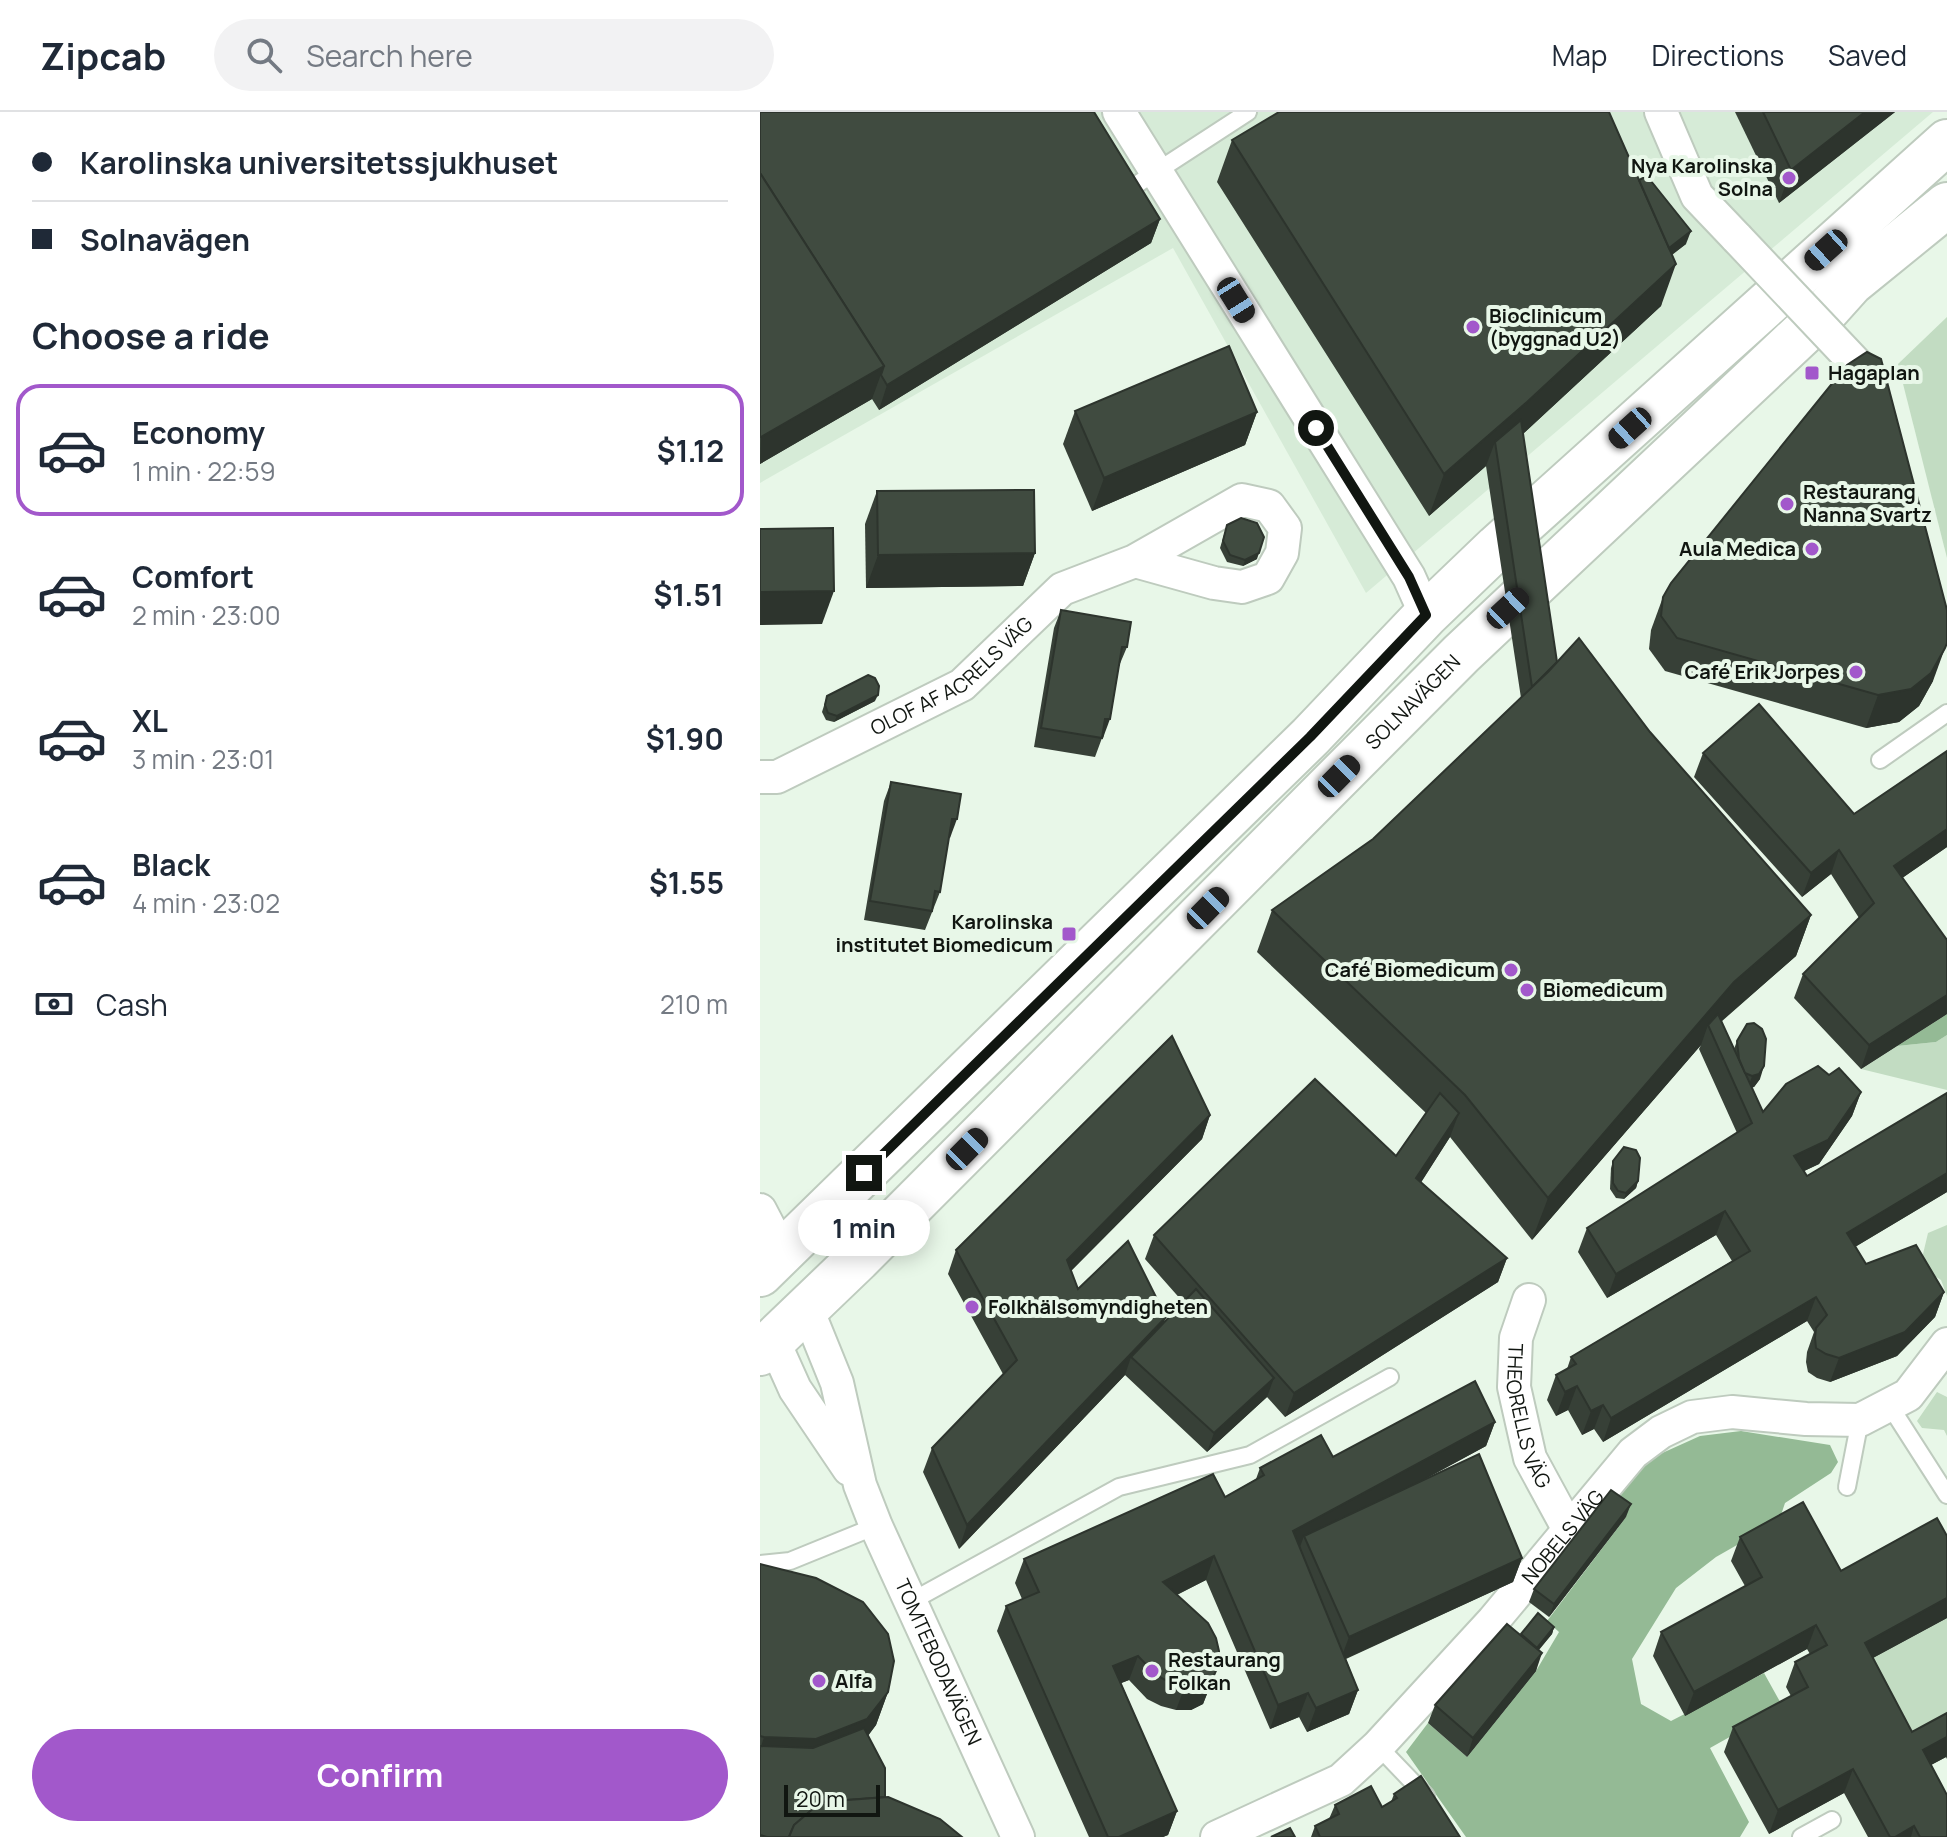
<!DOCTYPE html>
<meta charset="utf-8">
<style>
:root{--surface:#fff;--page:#f2f2f3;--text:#1f2937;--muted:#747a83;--line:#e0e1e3;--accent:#a258cb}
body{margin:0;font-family:Manrope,sans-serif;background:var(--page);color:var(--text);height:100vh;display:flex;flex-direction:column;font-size:30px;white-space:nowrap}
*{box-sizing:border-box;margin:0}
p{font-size:26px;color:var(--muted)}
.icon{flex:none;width:44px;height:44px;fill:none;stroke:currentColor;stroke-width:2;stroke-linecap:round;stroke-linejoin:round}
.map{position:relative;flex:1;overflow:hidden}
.side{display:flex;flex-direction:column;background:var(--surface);width:760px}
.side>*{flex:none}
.top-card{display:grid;align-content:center;height:176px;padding:0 32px;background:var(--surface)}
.scale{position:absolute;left:24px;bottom:20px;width:96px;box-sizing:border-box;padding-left:8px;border:4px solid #111611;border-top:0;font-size:22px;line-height:28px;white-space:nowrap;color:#111611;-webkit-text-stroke:6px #e8f7e8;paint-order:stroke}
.end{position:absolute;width:36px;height:36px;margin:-18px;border:10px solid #111611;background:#fff;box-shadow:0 0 0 4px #fff}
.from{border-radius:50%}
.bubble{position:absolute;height:56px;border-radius:28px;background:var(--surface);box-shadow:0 4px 20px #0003;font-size:26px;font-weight:700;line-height:56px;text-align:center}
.car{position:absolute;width:24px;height:48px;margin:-24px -12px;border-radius:10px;box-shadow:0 0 6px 2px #0007;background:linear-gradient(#222 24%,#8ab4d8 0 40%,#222 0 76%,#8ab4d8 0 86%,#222 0)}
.top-card b{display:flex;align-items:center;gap:28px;height:76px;font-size:30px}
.top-card b+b{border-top:2px solid var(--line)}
.top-card i{width:20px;height:20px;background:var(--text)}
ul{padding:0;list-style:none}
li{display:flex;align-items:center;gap:24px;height:132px;margin:0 16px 12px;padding:0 16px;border:4px solid transparent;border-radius:24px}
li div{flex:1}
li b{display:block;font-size:30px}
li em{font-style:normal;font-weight:700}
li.on{border-color:var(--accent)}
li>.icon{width:72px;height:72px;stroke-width:1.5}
h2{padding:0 32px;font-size:36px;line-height:96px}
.pay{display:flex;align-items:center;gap:20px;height:88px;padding:0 32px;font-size:30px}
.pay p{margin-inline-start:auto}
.action{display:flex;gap:16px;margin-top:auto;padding:16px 32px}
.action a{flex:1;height:92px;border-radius:48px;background:var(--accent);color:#fff;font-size:32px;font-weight:700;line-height:92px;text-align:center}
header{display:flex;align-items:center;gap:48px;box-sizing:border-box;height:112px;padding:0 40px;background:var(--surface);border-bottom:2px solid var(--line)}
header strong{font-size:38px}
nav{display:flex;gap:44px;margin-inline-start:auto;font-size:28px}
.search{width:560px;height:72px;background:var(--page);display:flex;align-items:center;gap:20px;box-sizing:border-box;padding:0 28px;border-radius:44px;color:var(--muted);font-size:30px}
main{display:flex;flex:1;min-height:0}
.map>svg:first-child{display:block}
</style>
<header>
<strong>Zipcab</strong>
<div class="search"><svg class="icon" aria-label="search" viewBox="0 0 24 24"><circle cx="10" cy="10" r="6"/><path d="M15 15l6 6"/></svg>Search here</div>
<nav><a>Map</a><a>Directions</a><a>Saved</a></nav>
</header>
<main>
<section class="side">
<div class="top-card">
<b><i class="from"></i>Karolinska universitetssjukhuset</b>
<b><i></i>Solnavägen</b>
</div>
<h2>Choose a ride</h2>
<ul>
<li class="on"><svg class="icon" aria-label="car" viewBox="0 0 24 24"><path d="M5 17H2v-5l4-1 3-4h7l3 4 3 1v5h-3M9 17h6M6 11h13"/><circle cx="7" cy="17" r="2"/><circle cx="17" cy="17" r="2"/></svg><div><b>Economy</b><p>1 min · 22:59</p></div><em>$1.12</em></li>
<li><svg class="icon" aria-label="car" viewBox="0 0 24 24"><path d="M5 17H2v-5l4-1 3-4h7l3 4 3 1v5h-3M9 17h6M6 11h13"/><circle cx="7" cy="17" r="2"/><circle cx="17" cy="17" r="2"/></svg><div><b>Comfort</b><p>2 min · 23:00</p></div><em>$1.51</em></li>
<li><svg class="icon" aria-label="car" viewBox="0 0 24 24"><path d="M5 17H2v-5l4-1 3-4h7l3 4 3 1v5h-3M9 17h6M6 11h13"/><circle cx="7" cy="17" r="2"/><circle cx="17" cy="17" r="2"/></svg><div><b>XL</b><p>3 min · 23:01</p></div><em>$1.90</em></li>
<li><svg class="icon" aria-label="car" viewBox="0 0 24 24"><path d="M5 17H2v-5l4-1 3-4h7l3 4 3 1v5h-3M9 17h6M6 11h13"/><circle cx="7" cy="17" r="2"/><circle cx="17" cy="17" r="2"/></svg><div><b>Black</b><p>4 min · 23:02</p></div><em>$1.55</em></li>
</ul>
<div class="pay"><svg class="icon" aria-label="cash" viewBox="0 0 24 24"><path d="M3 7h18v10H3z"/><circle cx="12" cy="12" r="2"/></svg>Cash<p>210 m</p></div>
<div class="action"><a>Confirm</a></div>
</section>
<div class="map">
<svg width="1187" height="1725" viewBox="0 0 1187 1725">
<rect width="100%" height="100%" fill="#e8f7e8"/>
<path fill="#d6ebd7" d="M0,0H1173L606,481L413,136L0,371Z"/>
<g fill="#c2dcc2">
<path d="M1187,205V446L1138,252Z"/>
<path d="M1187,923V978L1101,957L1137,934L1176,930Z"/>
<path d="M1187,1113V1184L1181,1168L1165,1158L1163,1142L1168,1121Z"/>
<path d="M1177,1280L1187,1285V1324L1184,1318L1162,1316L1157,1309Z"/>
<path d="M1187,1506V1620L1144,1644L1096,1555Z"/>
</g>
<g fill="#94ba95">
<path d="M1187,902V923L1176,930L1137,934Z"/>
<path d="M981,1319L1070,1333L1078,1350L1071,1361L1025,1391L1019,1409L956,1445L916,1476L872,1547L881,1592L911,1609L1004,1561L1023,1595L950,1636L989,1710L980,1725H706L646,1640L668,1611L707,1645L776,1559L799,1520L787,1509L866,1405L847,1391L889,1347L940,1324Z"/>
</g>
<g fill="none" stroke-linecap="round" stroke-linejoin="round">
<defs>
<g id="lane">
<path d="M362,82L488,0"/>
<path d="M1120,648L1187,601"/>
<path d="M1130,1294L1187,1383"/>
<path d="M1087,1375L1100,1308"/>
<path d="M0,1452L30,1449L116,1414"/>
<path d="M150,1490L359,1375L490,1343L630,1265"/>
<path d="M618,1634L666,1684"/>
<path d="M1041,1725L1072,1708"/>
</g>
<g id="street">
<path d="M359,0L649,465L666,503"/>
<path d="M901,0L937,84L977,126"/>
<path id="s1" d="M0,665H17L202,573L302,477L375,449L482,388L509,394L525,416L522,441L508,466L482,475L454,471L375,449"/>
<path d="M0,1098L22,1140"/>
<path id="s2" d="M769,1188L756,1226L754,1275L770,1346L808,1416"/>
<path id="s3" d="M47,1197L77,1271L100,1373L116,1414L258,1725"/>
<path d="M13,1228L35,1277L89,1357"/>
<path id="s4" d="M457,1725L581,1668L618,1634L733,1509L873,1341L901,1320L932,1305L972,1300L1046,1307L1100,1308L1148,1283L1187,1232"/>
</g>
<g id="secondary">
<path d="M0,1162L550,625L666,503L737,435L1187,30"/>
<path id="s5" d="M0,1241L98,1147L701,542L1065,200L1091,171L1187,93"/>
</g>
</defs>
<use href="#lane" stroke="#becbbe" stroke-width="20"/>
<use href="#street" stroke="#becbbe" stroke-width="36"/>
<use href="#secondary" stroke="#becbbe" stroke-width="48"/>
<use href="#lane" stroke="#fff" stroke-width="16"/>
<use href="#street" stroke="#fff" stroke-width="32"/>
<use href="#secondary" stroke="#fff" stroke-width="44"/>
<defs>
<path id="street-bridge" d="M977,126L1102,258"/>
</defs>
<use href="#street-bridge" stroke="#becbbe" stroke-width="36" stroke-linecap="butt"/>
<use href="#street-bridge" stroke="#fff" stroke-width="32"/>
</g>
<g fill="#374037">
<path d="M0,0L400,107L391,131L119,298L112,287L0,352Z"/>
<path d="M975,0H1135L1019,91Z"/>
<path d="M472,28L879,68L926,132L912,143L901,194L763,322L797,550L890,620L1051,803L1036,844L961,910L974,937L977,929L1000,967L994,975H992L1003,1000L1069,963L1101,980L1092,1004L1059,1052L1044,1059L1047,1064L1187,981V1080L1095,1135L1106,1152L1184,1180L1175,1205L1137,1244L1070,1270L1057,1266L1048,1260L1046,1250L1047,1240L1054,1220L1047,1209L843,1330L834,1317L822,1323L808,1298L796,1304L787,1288L796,1263L807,1257L811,1245L972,1149L956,1123L847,1186L818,1140L827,1116L977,1021L939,937L941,933L772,1128L690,1025L661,1070L747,1146L738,1170L525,1305L507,1285L447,1340L365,1263L199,1437L163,1360L172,1336L243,1262L188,1162L196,1138L450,1003L442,1027L311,1159L318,1177L404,1210L423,1190L385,1147L394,1123L636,1044L666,1001L497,840L512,798L613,727L761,586L726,354L669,404L457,70Z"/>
<path d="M315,299L497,300L485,333L332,399L303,332Z"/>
<path d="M117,379L275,441L263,474L106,476L105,412Z"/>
<path d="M467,413L497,447L483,454L467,450L460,436Z"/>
<path d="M903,485L1173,569L1159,594L1139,610L1106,616L905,559L889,537L891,518Z"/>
<path d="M301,498L367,535L359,554L343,626H342L335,645L274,635L294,516Z"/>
<path d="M67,584L115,589L74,610L66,608L62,600Z"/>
<path d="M1187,639V735L1142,766L1187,828V902L1101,957L1034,886L1043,862L1099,806L1071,762L1042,785L934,665L943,641L1094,702Z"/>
<path d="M131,670L190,726H189L180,780L165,818L104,808L124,689Z"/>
<path d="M853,1049L878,1069L876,1076L864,1087L856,1086L850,1077L851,1056Z"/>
<path d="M735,1310L726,1334L665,1367L762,1446L753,1470L586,1547L598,1578L589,1602L547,1620L539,1605L510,1617L446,1468L417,1483L458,1554L443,1592L431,1598H416L401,1594L387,1587L369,1568L361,1571L417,1699L408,1723L403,1725H329L237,1519L246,1494L262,1487L255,1471L264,1447L465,1385L496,1367L500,1356L573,1345Z"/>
<path d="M866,1405L789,1505L769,1490L774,1477Z"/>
<path d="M1187,1424V1506L1113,1546L1152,1620L1187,1601V1647L1186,1645L1171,1653L1187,1725H1108L1084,1681L1009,1722L964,1640L973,1615L1031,1584L1026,1575L1035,1550L1050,1542L1047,1537L925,1604L893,1544L901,1520L985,1474L971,1449L980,1425L1081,1459Z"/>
<path d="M0,1452L128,1580L116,1613L108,1624L125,1685L202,1725H0Z"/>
<path d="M794,1515L792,1522L779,1538L776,1559L707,1645L668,1611L675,1593L761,1523Z"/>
<path d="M634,1682L700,1725H551L555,1714L569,1707L575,1693L622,1695L631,1690Z"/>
</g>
<g fill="#2d342d">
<path d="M1105,0H1135L1019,91L1031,58Z"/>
<path d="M400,107L391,131L119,298L127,273Z"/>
<path d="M931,119L926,132L899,152L904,139Z"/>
<path d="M916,152L901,194L752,332L735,330L726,354L669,404L684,362Z"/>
<path d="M124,254L112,287L0,352L1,325Z"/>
<path d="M497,300L485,333L332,399L344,366Z"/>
<path d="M275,441L263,474L106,476L118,443Z"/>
<path d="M499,441L497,447L483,454L485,448Z"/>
<path d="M74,479L62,512L0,513V480Z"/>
<path d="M1185,536L1173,569L1159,594L1139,610L1106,616L1118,583Z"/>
<path d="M118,583L115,589L74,610L77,604Z"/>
<path d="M345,607H350L343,626L338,625Z"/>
<path d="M192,707H197L190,726L185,725Z"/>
<path d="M1187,717V735L1125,778L1134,754Z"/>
<path d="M1079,738L1071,762L1042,785L1051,761Z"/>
<path d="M1051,803L1036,844L959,911L948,913L941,933L772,1128L788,1086L974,870Z"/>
<path d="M1187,883V902L1101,957L1109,933Z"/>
<path d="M1004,954L1000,967L994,975L988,977L992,964Z"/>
<path d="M1101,980L1092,1004L1059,1052L1025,1068L1034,1044Z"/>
<path d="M699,1001L690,1025L648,1091L656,1066Z"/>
<path d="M450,1003L442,1027L298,1172L307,1148Z"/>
<path d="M1187,1061V1080L1078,1145L1087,1121Z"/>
<path d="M878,1069L876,1076L864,1087L866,1081Z"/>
<path d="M965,1099L956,1123L847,1186L856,1162Z"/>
<path d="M747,1146L738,1170L525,1305L534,1281Z"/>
<path d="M1184,1180L1175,1205L1137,1244L1070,1270L1079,1246Z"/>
<path d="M1056,1185L1047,1209L843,1330L851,1306Z"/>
<path d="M406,1205L397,1229L371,1245L365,1263L199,1437L207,1413Z"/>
<path d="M514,1266L507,1285L447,1340L454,1321Z"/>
<path d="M817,1274L808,1298L796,1304L805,1280Z"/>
<path d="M843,1293L834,1317L822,1323L831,1299Z"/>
<path d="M735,1310L726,1334L547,1431L544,1424L540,1435L533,1419Z"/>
<path d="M871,1392L866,1405L789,1505L794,1492Z"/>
<path d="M454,1444L446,1468L394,1494L403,1470Z"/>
<path d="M762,1446L753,1470L580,1549L589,1525Z"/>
<path d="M1187,1486V1506L1096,1555L1105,1531Z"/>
<path d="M1056,1513L1047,1537L925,1604L934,1580Z"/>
<path d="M794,1515L792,1522L775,1542L777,1536Z"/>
<path d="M782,1541L776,1559L707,1645L713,1626Z"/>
<path d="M378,1544L369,1568L344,1578L353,1554Z"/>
<path d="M458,1554L443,1592L431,1598H416L425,1574Z"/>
<path d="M598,1578L589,1602L547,1620L556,1596Z"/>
<path d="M128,1580L116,1613L95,1640L0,1638L4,1625Z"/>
<path d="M548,1581L539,1605L510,1617L518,1593Z"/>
<path d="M1187,1625V1641L1186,1645L1154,1662L1163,1638Z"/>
<path d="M1093,1657L1084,1681L1009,1722L1018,1698Z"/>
<path d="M417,1699L408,1723L403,1725H359Z"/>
<path d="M1154,1714L1151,1725H1135Z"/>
</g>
<g fill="#404b40" stroke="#2d342d" stroke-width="2">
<path d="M0,0H334L400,107L127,273L121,263L124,254L0,61Z"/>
<path d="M519,0H849L916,152L767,290L684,362L472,28Z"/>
<path d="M1003,0H1105L1031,58Z"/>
<path d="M0,61L124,254L1,325L0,324Z"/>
<path d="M887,64L931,119L909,136L879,68Z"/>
<path d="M469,234L497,300L344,366L315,299Z"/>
<path d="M1107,240L1121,247L1187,498V531L1185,536L1171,561L1151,577L1118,583L917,526L901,504L903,485L911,471L1087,253Z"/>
<path d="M761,308L797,550L772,575L735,330Z"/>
<path d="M274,378L275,441L118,443L117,379Z"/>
<path d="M481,406L497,411L504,425L499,441L485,448L470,443L463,429L467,413Z"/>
<path d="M73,416L74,479L0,480V417Z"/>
<path d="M301,498L371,510L367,535H362L350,607H345L342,626L281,616Z"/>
<path d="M819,526L890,620L1051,803L974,870L788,1086L705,983L512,798L613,727L789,559Z"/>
<path d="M108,563L115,566L119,574L118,583L77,604L68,601L65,593L67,584Z"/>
<path d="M999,592L1094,702L1187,639V717L1134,754L1187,828V883L1109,933L1043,862L1114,791L1079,738L1051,761L943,641Z"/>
<path d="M131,670L201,682L197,707H192L180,780L175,779L172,799L110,789Z"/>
<path d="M958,902L1003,1000L1026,972L1058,954L1069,963L1079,956L1101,980L1068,1028L1034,1044L1047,1064L1187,981V1061L1087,1121L1106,1152L1156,1133L1184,1180L1145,1220L1079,1246L1066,1242L1056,1236L1055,1226L1056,1216L1067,1203L1056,1185L851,1306L843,1293L831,1299L817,1274L805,1280L796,1263L816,1252L811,1245L990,1139L965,1099L856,1162L827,1116L992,1011L948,913Z"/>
<path d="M994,911L1002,917L1006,927L1004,954L999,962L992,964L985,961L979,947L977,929L987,912Z"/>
<path d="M412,924L450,1003L307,1148L318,1177L368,1129L406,1205L207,1413L172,1336L257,1248L196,1138Z"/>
<path d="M555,967L636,1044L680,981L699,1001L656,1066L747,1146L534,1281L394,1123Z"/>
<path d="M864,1035L876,1038L880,1046L878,1069L866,1081L858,1079L853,1071V1049Z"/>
<path d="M436,1177L514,1266L454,1321L371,1245Z"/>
<path d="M715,1269L735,1310L533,1419L598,1578L556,1596L548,1581L518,1593L454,1444L403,1470L448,1511L456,1526L459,1539L458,1554L452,1568L440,1573L425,1574L409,1570L396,1563L378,1544L353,1554L417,1699L359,1725H348L246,1494L279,1480L264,1447L453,1362L465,1385L504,1363L500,1356L561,1323L573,1345Z"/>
<path d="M719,1342L762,1446L589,1525L544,1424Z"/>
<path d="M851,1378L871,1392L794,1492L774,1477Z"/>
<path d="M1043,1390L1081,1459L1177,1406L1187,1424V1486L1105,1531L1152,1620L1187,1601V1625L1163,1638L1187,1683V1725H1160L1154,1714L1135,1725H1130L1093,1657L1018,1698L973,1615L1048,1575L1035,1550L1067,1533L1056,1513L934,1580L901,1520L1002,1465L980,1425Z"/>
<path d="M0,1452L56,1466L103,1490L128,1522L134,1549L128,1580L107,1607L56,1627L4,1625L0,1624Z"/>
<path d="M778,1501L794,1515L777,1536L761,1522Z"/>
<path d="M747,1512L782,1541L713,1626L675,1593Z"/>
<path d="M104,1616L125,1656V1685L61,1690L34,1713L29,1725H7L0,1723V1634L53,1636Z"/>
<path d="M661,1664L700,1725H560L555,1714L579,1702L575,1693L611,1674L622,1695L637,1686L634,1682Z"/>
<path d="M128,1685L180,1707L202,1725H29L34,1713L61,1690Z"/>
<path d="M530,1716L535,1725H511Z"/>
</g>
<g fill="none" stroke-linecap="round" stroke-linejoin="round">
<path stroke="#111611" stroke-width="10" d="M104,1061L550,625L666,503L649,465L556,316"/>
</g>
<g fill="#a258cb" stroke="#e8f7e8" stroke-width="3">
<circle cx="1029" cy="66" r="8"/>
<circle cx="713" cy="215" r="8"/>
<rect x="1044" y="253" width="16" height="16" rx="4"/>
<circle cx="1027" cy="392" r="8"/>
<circle cx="1052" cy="437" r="8"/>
<circle cx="1096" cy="560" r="8"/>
<rect x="301" y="814" width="16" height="16" rx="4"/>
<circle cx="751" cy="858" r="8"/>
<circle cx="767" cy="878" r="8"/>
<circle cx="212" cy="1195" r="8"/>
<circle cx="392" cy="1559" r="8"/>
<circle cx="59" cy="1569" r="8"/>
</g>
<g text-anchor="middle" stroke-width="8" stroke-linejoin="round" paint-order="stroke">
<g font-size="20" font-weight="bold" fill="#111611" stroke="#e8f7e8" text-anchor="start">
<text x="1013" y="61" text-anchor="end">Nya Karolinska<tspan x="1013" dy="23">Solna</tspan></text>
<text x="729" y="211">Bioclinicum<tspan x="729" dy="23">(byggnad U2)</tspan></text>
<text x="1068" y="268">Hagaplan</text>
<text x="1043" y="387">Restaurang<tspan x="1043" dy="23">Nanna Svartz</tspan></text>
<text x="1036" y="444" text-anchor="end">Aula Medica</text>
<text x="1080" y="567" text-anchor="end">Café Erik Jorpes</text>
<text x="293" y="817" text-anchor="end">Karolinska<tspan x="293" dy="23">institutet Biomedicum</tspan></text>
<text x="735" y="865" text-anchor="end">Café Biomedicum</text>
<text x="783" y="885">Biomedicum</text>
<text x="228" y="1202">Folkhälsomyndigheten</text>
<text x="408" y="1555">Restaurang<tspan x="408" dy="23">Folkan</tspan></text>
<text x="75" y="1576">Alfa</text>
</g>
<g font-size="20" fill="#111611" stroke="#e8f7e8">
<text dy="7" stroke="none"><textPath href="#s1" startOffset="220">OLOF AF ACRELS VÄG</textPath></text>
<text dy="7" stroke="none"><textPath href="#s5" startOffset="922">SOLNAVÄGEN</textPath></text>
<text dy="7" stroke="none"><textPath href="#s2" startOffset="120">THEORELLS VÄG</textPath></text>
<text dy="7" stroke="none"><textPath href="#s4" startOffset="466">NOBELS VÄG</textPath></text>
<text dy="7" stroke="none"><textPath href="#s3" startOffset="378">TOMTEBODAVÄGEN</textPath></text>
</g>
</g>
</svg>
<div class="scale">20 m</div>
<i class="end from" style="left:556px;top:316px"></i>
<i class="end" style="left:104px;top:1061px"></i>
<div class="bubble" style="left:38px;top:1088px;width:132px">1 min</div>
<i class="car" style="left:1066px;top:138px;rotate:228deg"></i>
<i class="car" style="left:476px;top:188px;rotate:148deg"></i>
<i class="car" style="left:870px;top:316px;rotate:228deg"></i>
<i class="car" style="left:748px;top:496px;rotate:47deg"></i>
<i class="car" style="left:579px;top:664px;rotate:45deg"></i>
<i class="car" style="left:448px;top:796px;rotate:45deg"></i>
<i class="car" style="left:207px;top:1037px;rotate:45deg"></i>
</div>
</main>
